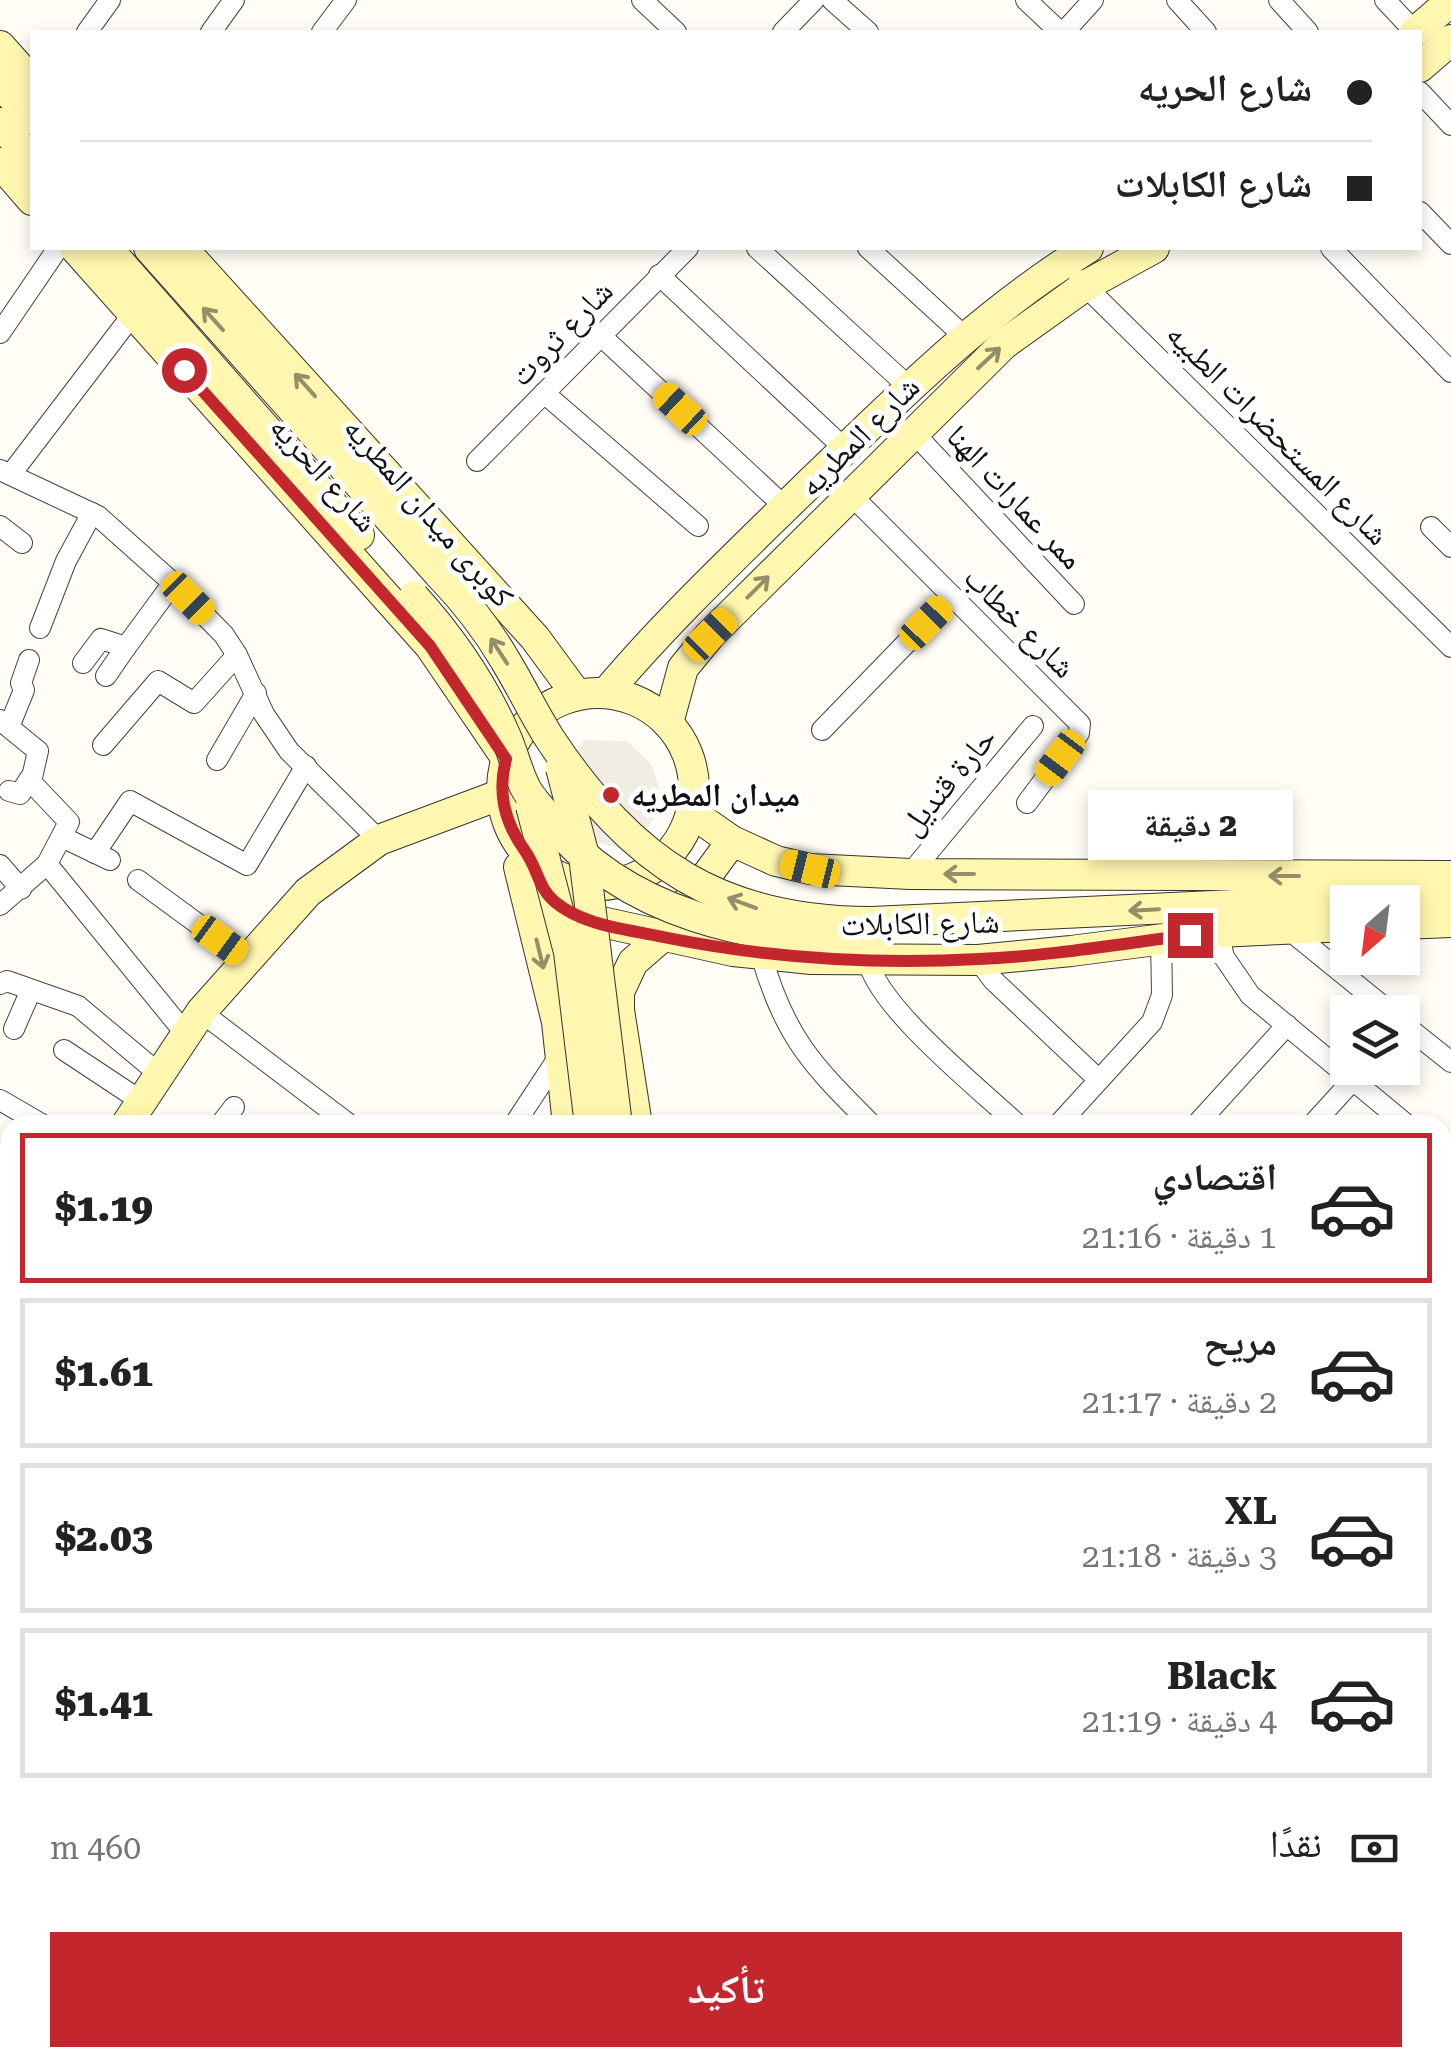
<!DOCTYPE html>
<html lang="ar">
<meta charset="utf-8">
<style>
:root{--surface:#fff;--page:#f6f6f6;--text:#222;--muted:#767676;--line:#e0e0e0;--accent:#c4262e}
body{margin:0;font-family:"Roboto Serif","Noto Naskh Arabic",serif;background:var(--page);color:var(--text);direction:rtl;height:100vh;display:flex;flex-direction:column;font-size:38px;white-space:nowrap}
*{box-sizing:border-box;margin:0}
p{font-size:32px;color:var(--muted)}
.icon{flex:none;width:55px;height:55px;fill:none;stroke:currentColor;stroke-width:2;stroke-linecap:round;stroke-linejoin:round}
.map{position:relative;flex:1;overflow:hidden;direction:ltr}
.drawer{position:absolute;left:0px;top:1115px;width:1452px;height:952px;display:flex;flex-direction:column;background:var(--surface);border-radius:30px 30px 0 0;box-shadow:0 5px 15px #0003;direction:rtl}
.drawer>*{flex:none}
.top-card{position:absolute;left:30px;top:30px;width:1392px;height:220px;border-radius:0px;box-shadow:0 5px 15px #0003;direction:rtl;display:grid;align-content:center;height:220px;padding:0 50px;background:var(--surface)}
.needle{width:65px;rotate:208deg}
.controls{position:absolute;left:1330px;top:885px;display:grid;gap:20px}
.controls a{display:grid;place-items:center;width:90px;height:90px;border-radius:0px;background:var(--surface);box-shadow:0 5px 15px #0003;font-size:50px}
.end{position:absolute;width:45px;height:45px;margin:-22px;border:12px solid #c4262e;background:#fff;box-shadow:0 0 0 5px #fff}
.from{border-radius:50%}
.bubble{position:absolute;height:70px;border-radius:0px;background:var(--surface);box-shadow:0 5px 15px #0003;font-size:32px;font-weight:800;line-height:70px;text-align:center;direction:rtl}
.car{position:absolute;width:30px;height:60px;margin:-30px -15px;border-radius:12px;box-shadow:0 0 8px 2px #0007;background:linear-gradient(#f5c518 24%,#345 0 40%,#f5c518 0 76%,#345 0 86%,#f5c518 0)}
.top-card b{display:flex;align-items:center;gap:35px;height:95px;font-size:38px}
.top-card b+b{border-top:2px solid var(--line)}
.top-card i{width:25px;height:25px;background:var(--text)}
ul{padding:18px 0 0;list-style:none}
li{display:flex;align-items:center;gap:30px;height:150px;margin:0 20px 15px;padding:0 30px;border:5px solid var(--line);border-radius:0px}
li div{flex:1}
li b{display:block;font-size:38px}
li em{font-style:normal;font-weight:800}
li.selected{border-color:var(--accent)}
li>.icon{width:90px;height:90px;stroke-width:1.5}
.pay{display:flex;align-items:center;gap:25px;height:110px;padding:0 50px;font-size:38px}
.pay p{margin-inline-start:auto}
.button{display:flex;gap:20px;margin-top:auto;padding:20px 50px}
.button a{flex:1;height:115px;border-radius:0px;background:var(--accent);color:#fff;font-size:40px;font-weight:800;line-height:115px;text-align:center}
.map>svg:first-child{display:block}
</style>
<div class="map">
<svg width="1451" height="2067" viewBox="0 0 1451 2067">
<rect width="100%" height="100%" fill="#fffdf5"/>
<path fill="#f1ede2" d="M585,740L627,741L652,765L659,789L660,810L637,842L619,848L592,841L557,776Z"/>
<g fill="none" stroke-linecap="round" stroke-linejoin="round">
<defs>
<g id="street">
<path d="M642,0L676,32"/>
<path d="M832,0L868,32"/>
<path d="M1026,0L1060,32"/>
<path d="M1177,0L1206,32"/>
<path d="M1279,0L1308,32"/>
<path d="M1385,0L1415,32"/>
<path d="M87,32L110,0"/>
<path d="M211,32L234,0"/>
<path d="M322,32L346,0"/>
<path d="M783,32L814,0"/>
<path d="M1064,32L1093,0"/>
<path d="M1420,92L1451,125"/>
<path d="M1420,212L1451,244"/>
<path d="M757,248L909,387"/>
<path d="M868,248L965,337"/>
<path d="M1331,248L1451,372"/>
<path d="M659,275L845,449"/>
<path d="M1079,280L1451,647"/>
<path d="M0,333L58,248"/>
<path d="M600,335L785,507"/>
<path d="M544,393L698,526"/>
<path d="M913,432L1074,604"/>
<path d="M477,461L688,248"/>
<path d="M0,470L98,516L173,583L224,635L237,655L264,714L289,751L379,840"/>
<path d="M11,474L133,314"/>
<path d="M850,494L1080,724L1079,733L1027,803"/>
<path d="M0,526L22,543"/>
<path d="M1431,527L1451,547"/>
<path d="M40,628L66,561L92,513"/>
<path d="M83,663L101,639L126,647L173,583"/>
<path d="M106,676L126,647"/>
<path d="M0,720L38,751L31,782L69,822L47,864L0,905"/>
<path d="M9,727L24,690L21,683L29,660"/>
<path d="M822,730L952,596"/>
<path d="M103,745L158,681L194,703L237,655"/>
<path d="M217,760L256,693"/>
<path d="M9,791L20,794L30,778"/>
<path d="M62,837L110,860"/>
<path d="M95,853L130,801L247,865L306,766"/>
<path d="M47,864L185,1033"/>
<path d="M0,865L21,889"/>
<path d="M910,874L1033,726"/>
<path d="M138,880L247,960"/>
<path d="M1288,929L1390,1012"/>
<path d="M1218,932L1224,957L1250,995L1407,1125"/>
<path d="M761,954C784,1037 813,1066 872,1125"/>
<path d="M868,960C877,1007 980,1089 1018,1125"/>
<path d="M978,960L993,980L1099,1080"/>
<path d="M0,984L7,981L78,1006L158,1073"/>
<path d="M201,1012L350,1125"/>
<path d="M1402,1023L1451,1062"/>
<path d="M14,1029L31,990"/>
<path d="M64,1050L141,1101"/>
<path d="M0,1100L43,1125"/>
<path d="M220,1125L234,1107"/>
<path d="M514,1125L560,1055"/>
<path d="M1058,1125L1152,1022L1162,995L1161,938"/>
<path d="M1196,1125L1287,1025"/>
<path d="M1312,1125L1353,1080"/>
<path d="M0,1152L10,1157"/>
<path d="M1442,1155L1451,1162"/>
<path d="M1442,1201L1451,1191"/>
<path d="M1442,1339L1451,1331"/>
<path d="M1442,1386L1451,1393"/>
<path d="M0,1438L10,1444"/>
<path d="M1442,1455L1451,1461"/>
<path d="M0,1532L10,1537"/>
<path d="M1442,1534L1451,1543"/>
<path d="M0,1643L10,1638"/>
<path d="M1442,1696L1451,1705"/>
<path d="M0,1754L10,1760"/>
<path d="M0,1787L10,1773"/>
<path d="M0,1803L10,1811"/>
<path d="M0,1863L10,1851"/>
<path d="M1442,1869L1451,1860"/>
<path d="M1442,1907L1451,1898"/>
<path d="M0,1916L10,1921"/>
<path d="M1442,1998L1451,2007"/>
<path d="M143,2058L157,2067"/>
<path d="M203,2058L213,2067"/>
<path d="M383,2058L392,2067"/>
<path d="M526,2058L535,2067"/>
<path d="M1047,2058L1057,2067"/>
<path d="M1073,2058L1083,2067"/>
<path d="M1402,2058L1412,2067"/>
<path d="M0,2064L5,2067"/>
<path d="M438,2064L443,2058"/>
<path d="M58,2067L64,2058"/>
<path d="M236,2067L244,2058"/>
<path d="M343,2067L352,2058"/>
<path d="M502,2067L510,2058"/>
<path d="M1242,2067L1251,2058"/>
<path d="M1281,2067L1291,2058"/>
</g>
<g id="secondary">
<path d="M1415,32L1451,1"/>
<path d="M0,46L32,82"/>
<path d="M1420,67L1451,40"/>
<path d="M0,83L32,119"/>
<path d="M0,123L32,160"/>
<path d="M0,163L32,200"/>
<path d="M75,248L430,646L505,756"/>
<path d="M107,248L359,535"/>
<path d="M149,248L440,575"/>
<path d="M182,248L535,638L577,695"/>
<circle cx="598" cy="789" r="96"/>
<path d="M606,693C670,617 743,549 814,479C901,395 985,311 1088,248"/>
<path d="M668,723L683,668L710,635L1004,344L1085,286L1154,248"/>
<path d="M692,813L732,841L776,861L810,869L910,874L1451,876"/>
<path d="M528,855L540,885L548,895L579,917L733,951L811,959L978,960L1071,951L1218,932L1348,926"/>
<path d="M519,867L557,1022L568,1125"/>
<path d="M872,922L1448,895"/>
<path d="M1402,924L1451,922"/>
<path d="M126,1125L201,1012L308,892L379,840L502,794"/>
<path d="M637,1125L619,1010V992L633,962L662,937L732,841"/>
<path d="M0,1362L10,1344"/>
<path d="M688,2058L689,2067"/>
<path d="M729,2058V2067"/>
<path d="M957,2067L966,2058"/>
</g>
</defs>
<use href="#street" stroke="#444" stroke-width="22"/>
<use href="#secondary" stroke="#333" stroke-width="32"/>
<use href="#street" stroke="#fff" stroke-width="20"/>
<use href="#secondary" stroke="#fff6b0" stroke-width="30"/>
<defs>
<g id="secondary-bridge">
<path d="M440,575C465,601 487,629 505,660C521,686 534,714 550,739C633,864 721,922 872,922"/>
<path d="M414,597C452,639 483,684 506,737C513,753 517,771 525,787C530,798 541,808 548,818C625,916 754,940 872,944"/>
<path d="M561,768L584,856L617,1125"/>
<path d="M531,806L569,952L590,1125"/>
</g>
</defs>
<use href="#secondary-bridge" stroke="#333" stroke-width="32" stroke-linecap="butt"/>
<use href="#secondary-bridge" stroke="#fff6b0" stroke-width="30"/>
</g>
<defs><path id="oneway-shaft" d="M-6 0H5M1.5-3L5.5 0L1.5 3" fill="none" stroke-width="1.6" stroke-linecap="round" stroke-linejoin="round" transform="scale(2.5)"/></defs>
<g stroke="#948f68">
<use href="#oneway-shaft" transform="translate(213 319) rotate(-132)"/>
<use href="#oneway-shaft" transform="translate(989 358) rotate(-43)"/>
<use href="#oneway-shaft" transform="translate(305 385) rotate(-132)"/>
<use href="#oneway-shaft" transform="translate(758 587) rotate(-45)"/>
<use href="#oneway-shaft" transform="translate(499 651) rotate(-123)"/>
<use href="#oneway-shaft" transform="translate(959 874) rotate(-180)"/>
<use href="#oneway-shaft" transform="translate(1284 876) rotate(-180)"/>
<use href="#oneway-shaft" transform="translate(742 903) rotate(-160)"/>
<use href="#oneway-shaft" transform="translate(1144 910) rotate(177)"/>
<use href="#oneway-shaft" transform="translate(540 954) rotate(76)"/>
</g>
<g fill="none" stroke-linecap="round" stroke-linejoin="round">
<path stroke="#c4262e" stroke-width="12" d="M184,370L430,646L506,759C497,794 505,823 525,851C538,869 538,888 555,902C584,926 627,929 663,937C767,958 872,965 979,959C1050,956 1119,944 1190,935"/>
</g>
<circle fill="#c4262e" stroke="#fff" stroke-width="4" cx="611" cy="795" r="10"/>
<g text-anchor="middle" stroke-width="10" stroke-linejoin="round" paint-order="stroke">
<g font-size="32" fill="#111" stroke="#fff">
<text transform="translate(561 333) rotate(-46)" y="11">شارع ثروت</text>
<text transform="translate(1278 434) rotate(45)" y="11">شارع المستحضرات الطبيه</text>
<text transform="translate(859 436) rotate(-45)" y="11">شارع المطريه</text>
<text transform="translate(324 474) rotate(48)" y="11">شارع الحريه</text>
<text transform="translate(1015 497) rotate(47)" y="11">ممر عمارات الهنا</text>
<text transform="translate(429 512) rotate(49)" y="11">كوبرى ميدان المطريه</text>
<text transform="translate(1020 622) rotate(45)" y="11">شارع خطاب</text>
<text transform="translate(948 781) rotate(-50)" y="11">حارة قنديل</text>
<text transform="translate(920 923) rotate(-1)" y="11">شارع الكابلات</text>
</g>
<g font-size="32" font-weight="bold" fill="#111" stroke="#fff" text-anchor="start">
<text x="631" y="806">ميدان المطريه</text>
</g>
</g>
</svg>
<div class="controls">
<a><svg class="needle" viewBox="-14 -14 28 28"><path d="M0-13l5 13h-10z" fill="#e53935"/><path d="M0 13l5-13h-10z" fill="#767676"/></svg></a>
<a><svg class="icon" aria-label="layers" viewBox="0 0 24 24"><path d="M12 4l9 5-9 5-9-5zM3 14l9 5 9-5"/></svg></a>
</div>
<i class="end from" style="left:184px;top:370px"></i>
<i class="end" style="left:1190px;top:935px"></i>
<div class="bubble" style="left:1088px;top:790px;width:205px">2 دقيقة</div>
<i class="car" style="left:680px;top:409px;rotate:313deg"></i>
<i class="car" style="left:188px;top:598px;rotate:135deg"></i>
<i class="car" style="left:926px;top:623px;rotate:44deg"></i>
<i class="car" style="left:710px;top:635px;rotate:45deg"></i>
<i class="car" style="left:1060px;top:758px;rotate:217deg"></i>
<i class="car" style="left:810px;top:869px;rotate:284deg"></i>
<i class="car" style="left:220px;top:940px;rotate:126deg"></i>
<div class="top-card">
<b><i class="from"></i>شارع الحريه</b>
<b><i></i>شارع الكابلات</b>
</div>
<section class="drawer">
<ul>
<li class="selected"><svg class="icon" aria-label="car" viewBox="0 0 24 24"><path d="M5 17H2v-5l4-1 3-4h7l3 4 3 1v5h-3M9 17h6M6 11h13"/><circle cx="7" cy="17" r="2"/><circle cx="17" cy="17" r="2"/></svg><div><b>اقتصادي</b><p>1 دقيقة · 21:16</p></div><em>$1.19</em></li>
<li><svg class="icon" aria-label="car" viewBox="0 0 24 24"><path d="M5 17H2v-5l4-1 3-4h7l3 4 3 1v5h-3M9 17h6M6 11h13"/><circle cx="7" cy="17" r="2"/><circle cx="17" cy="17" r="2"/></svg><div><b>مريح</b><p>2 دقيقة · 21:17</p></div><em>$1.61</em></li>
<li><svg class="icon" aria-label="car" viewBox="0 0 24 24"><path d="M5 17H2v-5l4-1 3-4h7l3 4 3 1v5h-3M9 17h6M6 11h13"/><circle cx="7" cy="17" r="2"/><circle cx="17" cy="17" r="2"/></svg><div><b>XL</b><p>3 دقيقة · 21:18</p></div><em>$2.03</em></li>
<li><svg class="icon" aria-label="car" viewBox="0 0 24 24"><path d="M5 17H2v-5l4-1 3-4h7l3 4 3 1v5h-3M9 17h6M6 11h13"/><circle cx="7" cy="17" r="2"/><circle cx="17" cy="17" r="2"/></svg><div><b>Black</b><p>4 دقيقة · 21:19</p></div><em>$1.41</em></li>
</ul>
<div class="pay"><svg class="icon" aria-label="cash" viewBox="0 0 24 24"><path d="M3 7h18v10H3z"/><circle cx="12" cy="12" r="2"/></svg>نقدًا<p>460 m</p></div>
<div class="button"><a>تأكيد</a></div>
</section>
</div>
